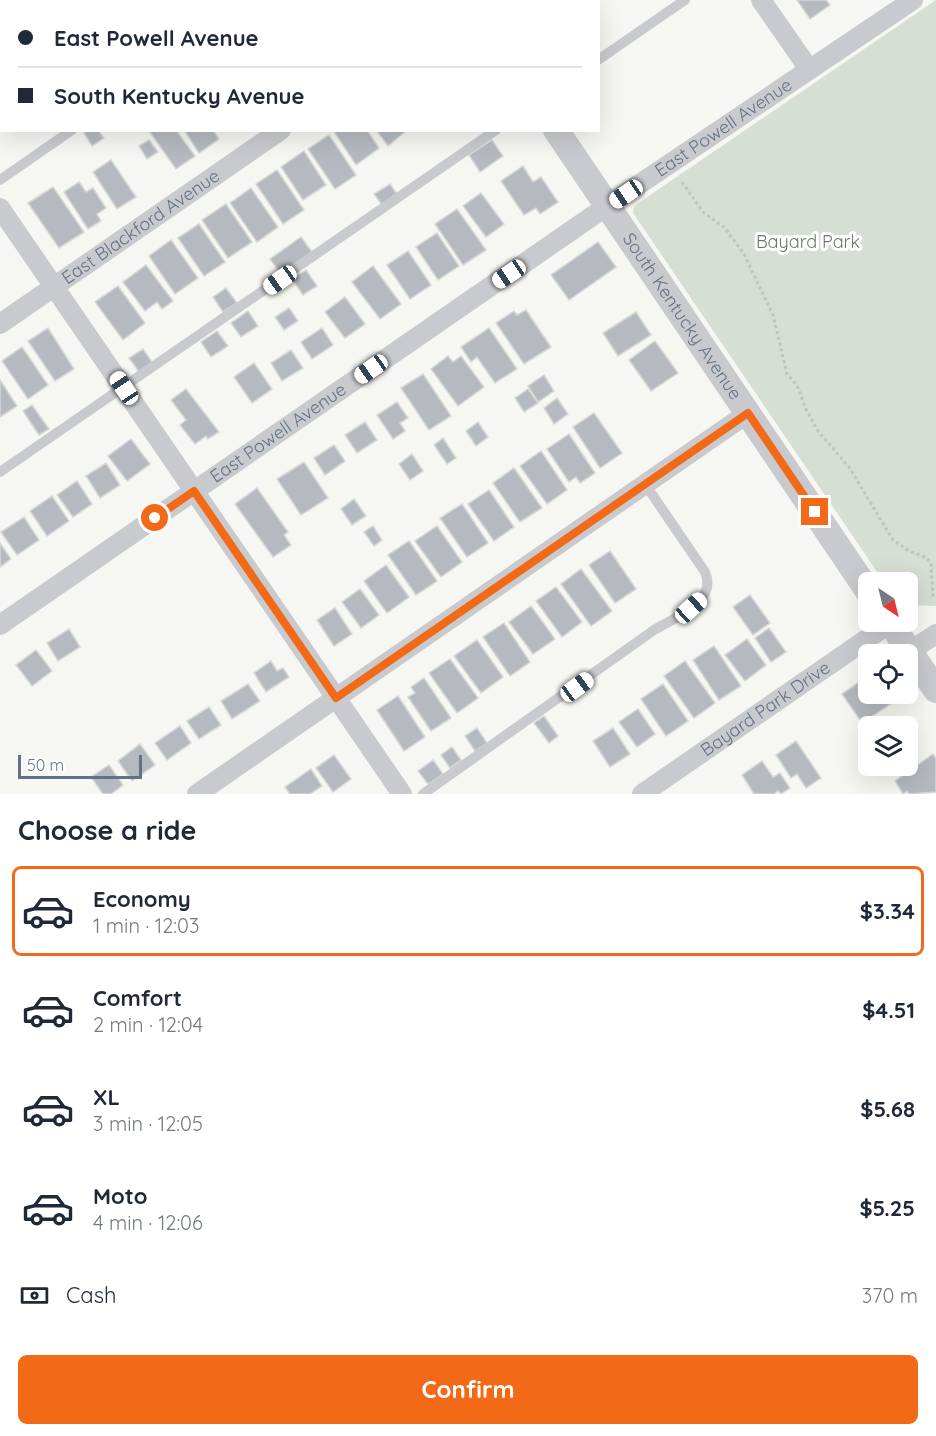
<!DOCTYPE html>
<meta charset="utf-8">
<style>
:root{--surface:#fff;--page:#f2f2f3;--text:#1f2937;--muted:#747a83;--line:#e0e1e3;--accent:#f26a17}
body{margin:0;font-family:Quicksand,sans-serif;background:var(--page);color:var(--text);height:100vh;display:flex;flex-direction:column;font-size:22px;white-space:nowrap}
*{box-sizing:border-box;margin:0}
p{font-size:20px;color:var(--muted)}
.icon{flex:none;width:33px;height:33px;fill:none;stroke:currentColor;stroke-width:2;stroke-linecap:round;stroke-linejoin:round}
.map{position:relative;height:794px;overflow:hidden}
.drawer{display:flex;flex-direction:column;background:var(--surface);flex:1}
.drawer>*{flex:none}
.top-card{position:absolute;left:0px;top:0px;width:600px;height:132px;box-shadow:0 6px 24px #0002;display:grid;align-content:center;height:132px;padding:0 18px;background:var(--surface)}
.needle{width:39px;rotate:145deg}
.fabs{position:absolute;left:858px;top:572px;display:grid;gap:12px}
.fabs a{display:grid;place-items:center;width:60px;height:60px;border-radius:9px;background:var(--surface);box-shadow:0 6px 24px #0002;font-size:30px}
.scale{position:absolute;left:18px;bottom:15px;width:124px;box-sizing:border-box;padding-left:6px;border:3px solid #637186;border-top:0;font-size:16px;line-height:21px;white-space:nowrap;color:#637186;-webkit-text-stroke:4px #fff;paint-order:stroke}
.end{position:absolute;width:27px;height:27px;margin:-14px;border:8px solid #f26a17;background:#fff;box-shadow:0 0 0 3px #fff}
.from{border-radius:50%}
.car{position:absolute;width:18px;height:36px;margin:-18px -9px;border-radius:8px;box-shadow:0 0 4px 2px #0007;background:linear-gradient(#fff 24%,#345 0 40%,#fff 0 76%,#345 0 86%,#fff 0)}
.top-card b{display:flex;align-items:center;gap:21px;height:57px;font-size:22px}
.top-card b+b{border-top:2px solid var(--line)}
.top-card i{width:15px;height:15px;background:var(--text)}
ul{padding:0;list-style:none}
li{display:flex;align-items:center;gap:18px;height:90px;margin:0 12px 9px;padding:0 6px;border:3px solid transparent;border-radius:9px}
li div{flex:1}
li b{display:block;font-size:22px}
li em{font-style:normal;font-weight:700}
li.current{border-color:var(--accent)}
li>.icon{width:54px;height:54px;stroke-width:1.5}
h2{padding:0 18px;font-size:27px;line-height:72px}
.pay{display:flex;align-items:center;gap:15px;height:66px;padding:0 18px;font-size:22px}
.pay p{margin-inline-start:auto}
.cta{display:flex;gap:12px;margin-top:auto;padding:12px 18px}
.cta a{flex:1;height:69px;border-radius:9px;background:var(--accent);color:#fff;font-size:24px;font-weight:700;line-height:69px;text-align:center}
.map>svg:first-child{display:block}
</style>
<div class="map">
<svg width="936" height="794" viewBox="0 0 936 794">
<rect width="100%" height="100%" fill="#f6f6f2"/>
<path fill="#d6dfd3" d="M936,0V606L908,605V582H884L633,213L634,206Z"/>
<g fill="#b5bac0" stroke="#d7d8d5" stroke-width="1.5">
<path d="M95,0H122L123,2H93Z"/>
<path d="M335,0H358L359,2H333Z"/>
<path d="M797,0H826L830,5L810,19Z"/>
<path d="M2,72V118L0,116Z"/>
<path d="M87,130H98L104,138L92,146L84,133Z"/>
<path d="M176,130L195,156L176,169L149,131Z"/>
<path d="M184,130H213L219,139L199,153Z"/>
<path d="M333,130H367L379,148L356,165Z"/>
<path d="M376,130H407L388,146Z"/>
<path d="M329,135L356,175L335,189L308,149Z"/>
<path d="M149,140L158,152L147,159L139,146Z"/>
<path d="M492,140L503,156L480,172L469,155Z"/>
<path d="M304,151L326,185L303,200L281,167Z"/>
<path d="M111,160L136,197L117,209L93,172Z"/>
<path d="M523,166L533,182L541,177L558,202L540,214L536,208L524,215L501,181Z"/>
<path d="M277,170L304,210L283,224L256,184Z"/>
<path d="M79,182L86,192L93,188L106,208L97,214L101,221L88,229L64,192Z"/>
<path d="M390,184L397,194L382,205L374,194Z"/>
<path d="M53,187L84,232L59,248L28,203Z"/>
<path d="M251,188L278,227L257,242L230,203Z"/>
<path d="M481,193L504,224L486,237L463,206Z"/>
<path d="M226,204L252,242L228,258L202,220Z"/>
<path d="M457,209L486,250L463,265L435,224Z"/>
<path d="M199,224L225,262L204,276L178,238Z"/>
<path d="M437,233L459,266L438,280L416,247Z"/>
<path d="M301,237L312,252L281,274L270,259Z"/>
<path d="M171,240L198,278L175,294L149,256Z"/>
<path d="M598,242L616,267L569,300L551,275Z"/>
<path d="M408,251L431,285L410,299L387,265Z"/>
<path d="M146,265L173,301L162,309L157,302L145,311L123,282Z"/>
<path d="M373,266L401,304L380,319L352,282Z"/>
<path d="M306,270L317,286L303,295L292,279Z"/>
<path d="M118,286L145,323L123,340L95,302Z"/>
<path d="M226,288L237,303L223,312L213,297Z"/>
<path d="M345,297L365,324L345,338L325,312Z"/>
<path d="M289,308L298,321L284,330L275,317Z"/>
<path d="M526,310L551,347L524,364L496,323L514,311L517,315Z"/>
<path d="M248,311L258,326L241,337L231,323Z"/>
<path d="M636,312L651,335L618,356L603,333Z"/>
<path d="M48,328L74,369L55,381L28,341Z"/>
<path d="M322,328L333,345L312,359L301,342Z"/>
<path d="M489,328L517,369L495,383L477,357L471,362L461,347Z"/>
<path d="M217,331L228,346L211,357L201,342Z"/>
<path d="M655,341L678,373L651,391L629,360Z"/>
<path d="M22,347L48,385L28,399L2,361Z"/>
<path d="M143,349L152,362L139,372L129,358Z"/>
<path d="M291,350L303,368L282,381L271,363Z"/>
<path d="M448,356L453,362L461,356L484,387L458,406L431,369Z"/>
<path d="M254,363L272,389L252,403L234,377Z"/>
<path d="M423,374L451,416L429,430L401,388Z"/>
<path d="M544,375L554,391L538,402L528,386Z"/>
<path d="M0,380L17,406L0,417Z"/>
<path d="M186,389L219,432L208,439L206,436L195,444L180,425L186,420L171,400Z"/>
<path d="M528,389L538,403L524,412L515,398Z"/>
<path d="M557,398L568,414L554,424L544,408Z"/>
<path d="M397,402L408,418L400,423L405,431L393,439L377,415Z"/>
<path d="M32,405L49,429L39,435L23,411Z"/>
<path d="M594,413L622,453L600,468L573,427Z"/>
<path d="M365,422L377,440L357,453L345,435Z"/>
<path d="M478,422L488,437L476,446L466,431Z"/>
<path d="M569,434L595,473L580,483L576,477L569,482L547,449Z"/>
<path d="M443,438L456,458L447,464L434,445Z"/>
<path d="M131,439L150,464L127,481L108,456Z"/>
<path d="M334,445L345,461L325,475L314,458Z"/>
<path d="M541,451L567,490L547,504L520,466Z"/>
<path d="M412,454L423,471L410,480L399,464Z"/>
<path d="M304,462L328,498L301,515L277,479Z"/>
<path d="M106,463L120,485L100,498L86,476Z"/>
<path d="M514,468L542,508L520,522L493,483Z"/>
<path d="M77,481L92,504L73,517L57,495Z"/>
<path d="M257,488L288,532L284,535L291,545L273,557L235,504Z"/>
<path d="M489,490L514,527L494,541L468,504Z"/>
<path d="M52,496L69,521L47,536L30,511Z"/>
<path d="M354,499L366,516L352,525L341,509Z"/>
<path d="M462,504L488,543L467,557L440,518Z"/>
<path d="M24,517L39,540L17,555L1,532Z"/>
<path d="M373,526L382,540L374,546L364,532Z"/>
<path d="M437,526L462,562L441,577L415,541Z"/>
<path d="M409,541L437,581L416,595L388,555Z"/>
<path d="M0,543L11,559L0,567Z"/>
<path d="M610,551L636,589L615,603L589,565Z"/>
<path d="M386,565L409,597L387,613L364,581Z"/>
<path d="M581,569L612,611L591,626L561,584Z"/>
<path d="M556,587L582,622L562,637L536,601Z"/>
<path d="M360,589L379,615L361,628L342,602Z"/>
<path d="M750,595L770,623L753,635L733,607Z"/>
<path d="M531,606L555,639L533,654L509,622Z"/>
<path d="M335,608L352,634L334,646L317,620Z"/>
<path d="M504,623L530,662L510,676L483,637Z"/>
<path d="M769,628L786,652L771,662L755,638Z"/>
<path d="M69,629L80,647L58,661L47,643Z"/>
<path d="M747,639L766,665L745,681L725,655Z"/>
<path d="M477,640L503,677L481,693L454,656Z"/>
<path d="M714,646L741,686L719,700L693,660Z"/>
<path d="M36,650L52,671L32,686L16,665Z"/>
<path d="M450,659L478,698L457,713L429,673Z"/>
<path d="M271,661L277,671L283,668L289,677L266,692L254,673Z"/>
<path d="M685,661L715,703L694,718L664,676Z"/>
<path d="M868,676V693H894L898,699L862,723L842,694Z"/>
<path d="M424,678L451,718L431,731L408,697L415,693L411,687Z"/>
<path d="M248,684L260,701L232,719L221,701Z"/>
<path d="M663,684L688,721L666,736L641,699Z"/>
<path d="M398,696L425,737L404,751L377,710Z"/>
<path d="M209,707L221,725L199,739L187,721Z"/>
<path d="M638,709L655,734L637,747L619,722Z"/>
<path d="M544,716L558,736L549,743L534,723Z"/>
<path d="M180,726L191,743L167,760L155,743Z"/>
<path d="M477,728L487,743L475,751L465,736Z"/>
<path d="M613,728L630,754L610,767L593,741Z"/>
<path d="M796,741L821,778L806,788L797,774L791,778L776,755Z"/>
<path d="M140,744L155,765L132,781L118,761Z"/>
<path d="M452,747L461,760L450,768L441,755Z"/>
<path d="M933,754L936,758V792L909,794L907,791L903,794L895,781Z"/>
<path d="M334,755L351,779L333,792L316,768Z"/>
<path d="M433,760L443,774L428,784L418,771Z"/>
<path d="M762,761L773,777L780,773L790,788L781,794L778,791L774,794H754L742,775Z"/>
<path d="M109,765L123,785L111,794H103L91,777Z"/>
<path d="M311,769L322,786L310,794H290L285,787Z"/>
</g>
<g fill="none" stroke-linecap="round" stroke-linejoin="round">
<path stroke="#c1c2c4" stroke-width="3" stroke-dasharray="3 3" stroke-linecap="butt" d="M682,182L703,212L725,228L744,254L773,315L787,374L797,385L806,409L818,431L849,467L893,540L909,551L927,558L931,564L933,598"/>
<g stroke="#c8cace" stroke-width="10">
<path d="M137,0L138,2"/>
<path d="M259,2L261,0"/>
<path d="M598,60L685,0"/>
<path d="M0,180L72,130"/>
<path d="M0,472L496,130"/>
<path d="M423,794L654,630C676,617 718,601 705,572L645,484"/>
</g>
<g stroke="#c8cace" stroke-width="20">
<path d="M761,0L809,69"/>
<path d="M0,208L402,794"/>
<path id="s1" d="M0,324L281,130"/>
<path id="s2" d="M0,625L607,206L913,0"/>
<path d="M910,651L936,634"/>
<path d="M197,794L748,413"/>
<path id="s3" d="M642,794L890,623"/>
</g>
<g stroke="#c8cace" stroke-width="26">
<path d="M467,0L468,2"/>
<path d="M24,2L26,0"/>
<path d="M0,18L2,17"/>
<path id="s4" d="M556,130L868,591"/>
<path d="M889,621L936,690"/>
</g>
</g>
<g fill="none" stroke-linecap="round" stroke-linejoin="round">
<path stroke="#f26a17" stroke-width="8" d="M155,518L194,491L336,698L748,413L815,512"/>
</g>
<g text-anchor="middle" stroke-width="6" stroke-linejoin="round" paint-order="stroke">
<g font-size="18" fill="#637186" stroke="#fff">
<text dy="6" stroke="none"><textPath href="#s2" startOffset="878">East Powell Avenue</textPath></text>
<text dy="6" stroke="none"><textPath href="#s1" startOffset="171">East Blackford Avenue</textPath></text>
<text dy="6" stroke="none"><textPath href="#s4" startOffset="225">South Kentucky Avenue</textPath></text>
<text dy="6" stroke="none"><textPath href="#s2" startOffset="338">East Powell Avenue</textPath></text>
<text dy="6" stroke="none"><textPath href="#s3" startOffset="150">Bayard Park Drive</textPath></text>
</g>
<g font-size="18" fill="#647d62" stroke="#fff">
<text x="808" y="248">Bayard Park</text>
</g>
</g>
</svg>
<div class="fabs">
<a><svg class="needle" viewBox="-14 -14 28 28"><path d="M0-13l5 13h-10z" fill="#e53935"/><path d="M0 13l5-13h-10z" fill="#747a83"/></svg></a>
<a><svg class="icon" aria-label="locate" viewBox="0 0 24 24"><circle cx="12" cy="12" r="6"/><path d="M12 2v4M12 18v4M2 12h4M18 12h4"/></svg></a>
<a><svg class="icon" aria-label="layers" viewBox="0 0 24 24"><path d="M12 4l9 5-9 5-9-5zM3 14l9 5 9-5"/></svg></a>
</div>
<div class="scale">50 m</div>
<i class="end from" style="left:155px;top:518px"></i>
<i class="end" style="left:815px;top:512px"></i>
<i class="car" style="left:626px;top:194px;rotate:236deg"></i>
<i class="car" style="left:509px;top:274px;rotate:236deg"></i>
<i class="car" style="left:280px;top:280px;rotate:235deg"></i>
<i class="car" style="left:371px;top:369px;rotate:235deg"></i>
<i class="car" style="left:124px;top:388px;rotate:326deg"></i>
<i class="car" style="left:691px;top:608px;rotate:48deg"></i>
<i class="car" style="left:577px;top:687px;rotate:54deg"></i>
<div class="top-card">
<b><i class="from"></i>East Powell Avenue</b>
<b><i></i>South Kentucky Avenue</b>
</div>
</div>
<section class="drawer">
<h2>Choose a ride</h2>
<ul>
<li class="current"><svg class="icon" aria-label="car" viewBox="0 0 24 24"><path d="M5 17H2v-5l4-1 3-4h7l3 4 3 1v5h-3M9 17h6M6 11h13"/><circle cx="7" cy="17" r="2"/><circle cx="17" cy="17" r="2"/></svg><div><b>Economy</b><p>1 min · 12:03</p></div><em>$3.34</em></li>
<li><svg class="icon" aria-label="car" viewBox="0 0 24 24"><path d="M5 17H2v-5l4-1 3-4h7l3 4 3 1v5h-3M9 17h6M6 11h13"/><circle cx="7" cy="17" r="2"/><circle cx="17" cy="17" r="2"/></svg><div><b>Comfort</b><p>2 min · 12:04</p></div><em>$4.51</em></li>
<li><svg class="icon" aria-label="car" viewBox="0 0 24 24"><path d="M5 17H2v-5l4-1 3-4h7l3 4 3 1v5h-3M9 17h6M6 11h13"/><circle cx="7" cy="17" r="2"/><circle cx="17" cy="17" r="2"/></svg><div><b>XL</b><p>3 min · 12:05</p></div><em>$5.68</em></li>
<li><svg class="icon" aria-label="car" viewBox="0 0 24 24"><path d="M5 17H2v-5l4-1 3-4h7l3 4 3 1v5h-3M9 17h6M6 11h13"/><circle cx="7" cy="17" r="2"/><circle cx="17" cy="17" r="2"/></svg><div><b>Moto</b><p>4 min · 12:06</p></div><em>$5.25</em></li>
</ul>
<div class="pay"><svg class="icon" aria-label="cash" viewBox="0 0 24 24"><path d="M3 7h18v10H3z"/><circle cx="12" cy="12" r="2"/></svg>Cash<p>370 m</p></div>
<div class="cta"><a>Confirm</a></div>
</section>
